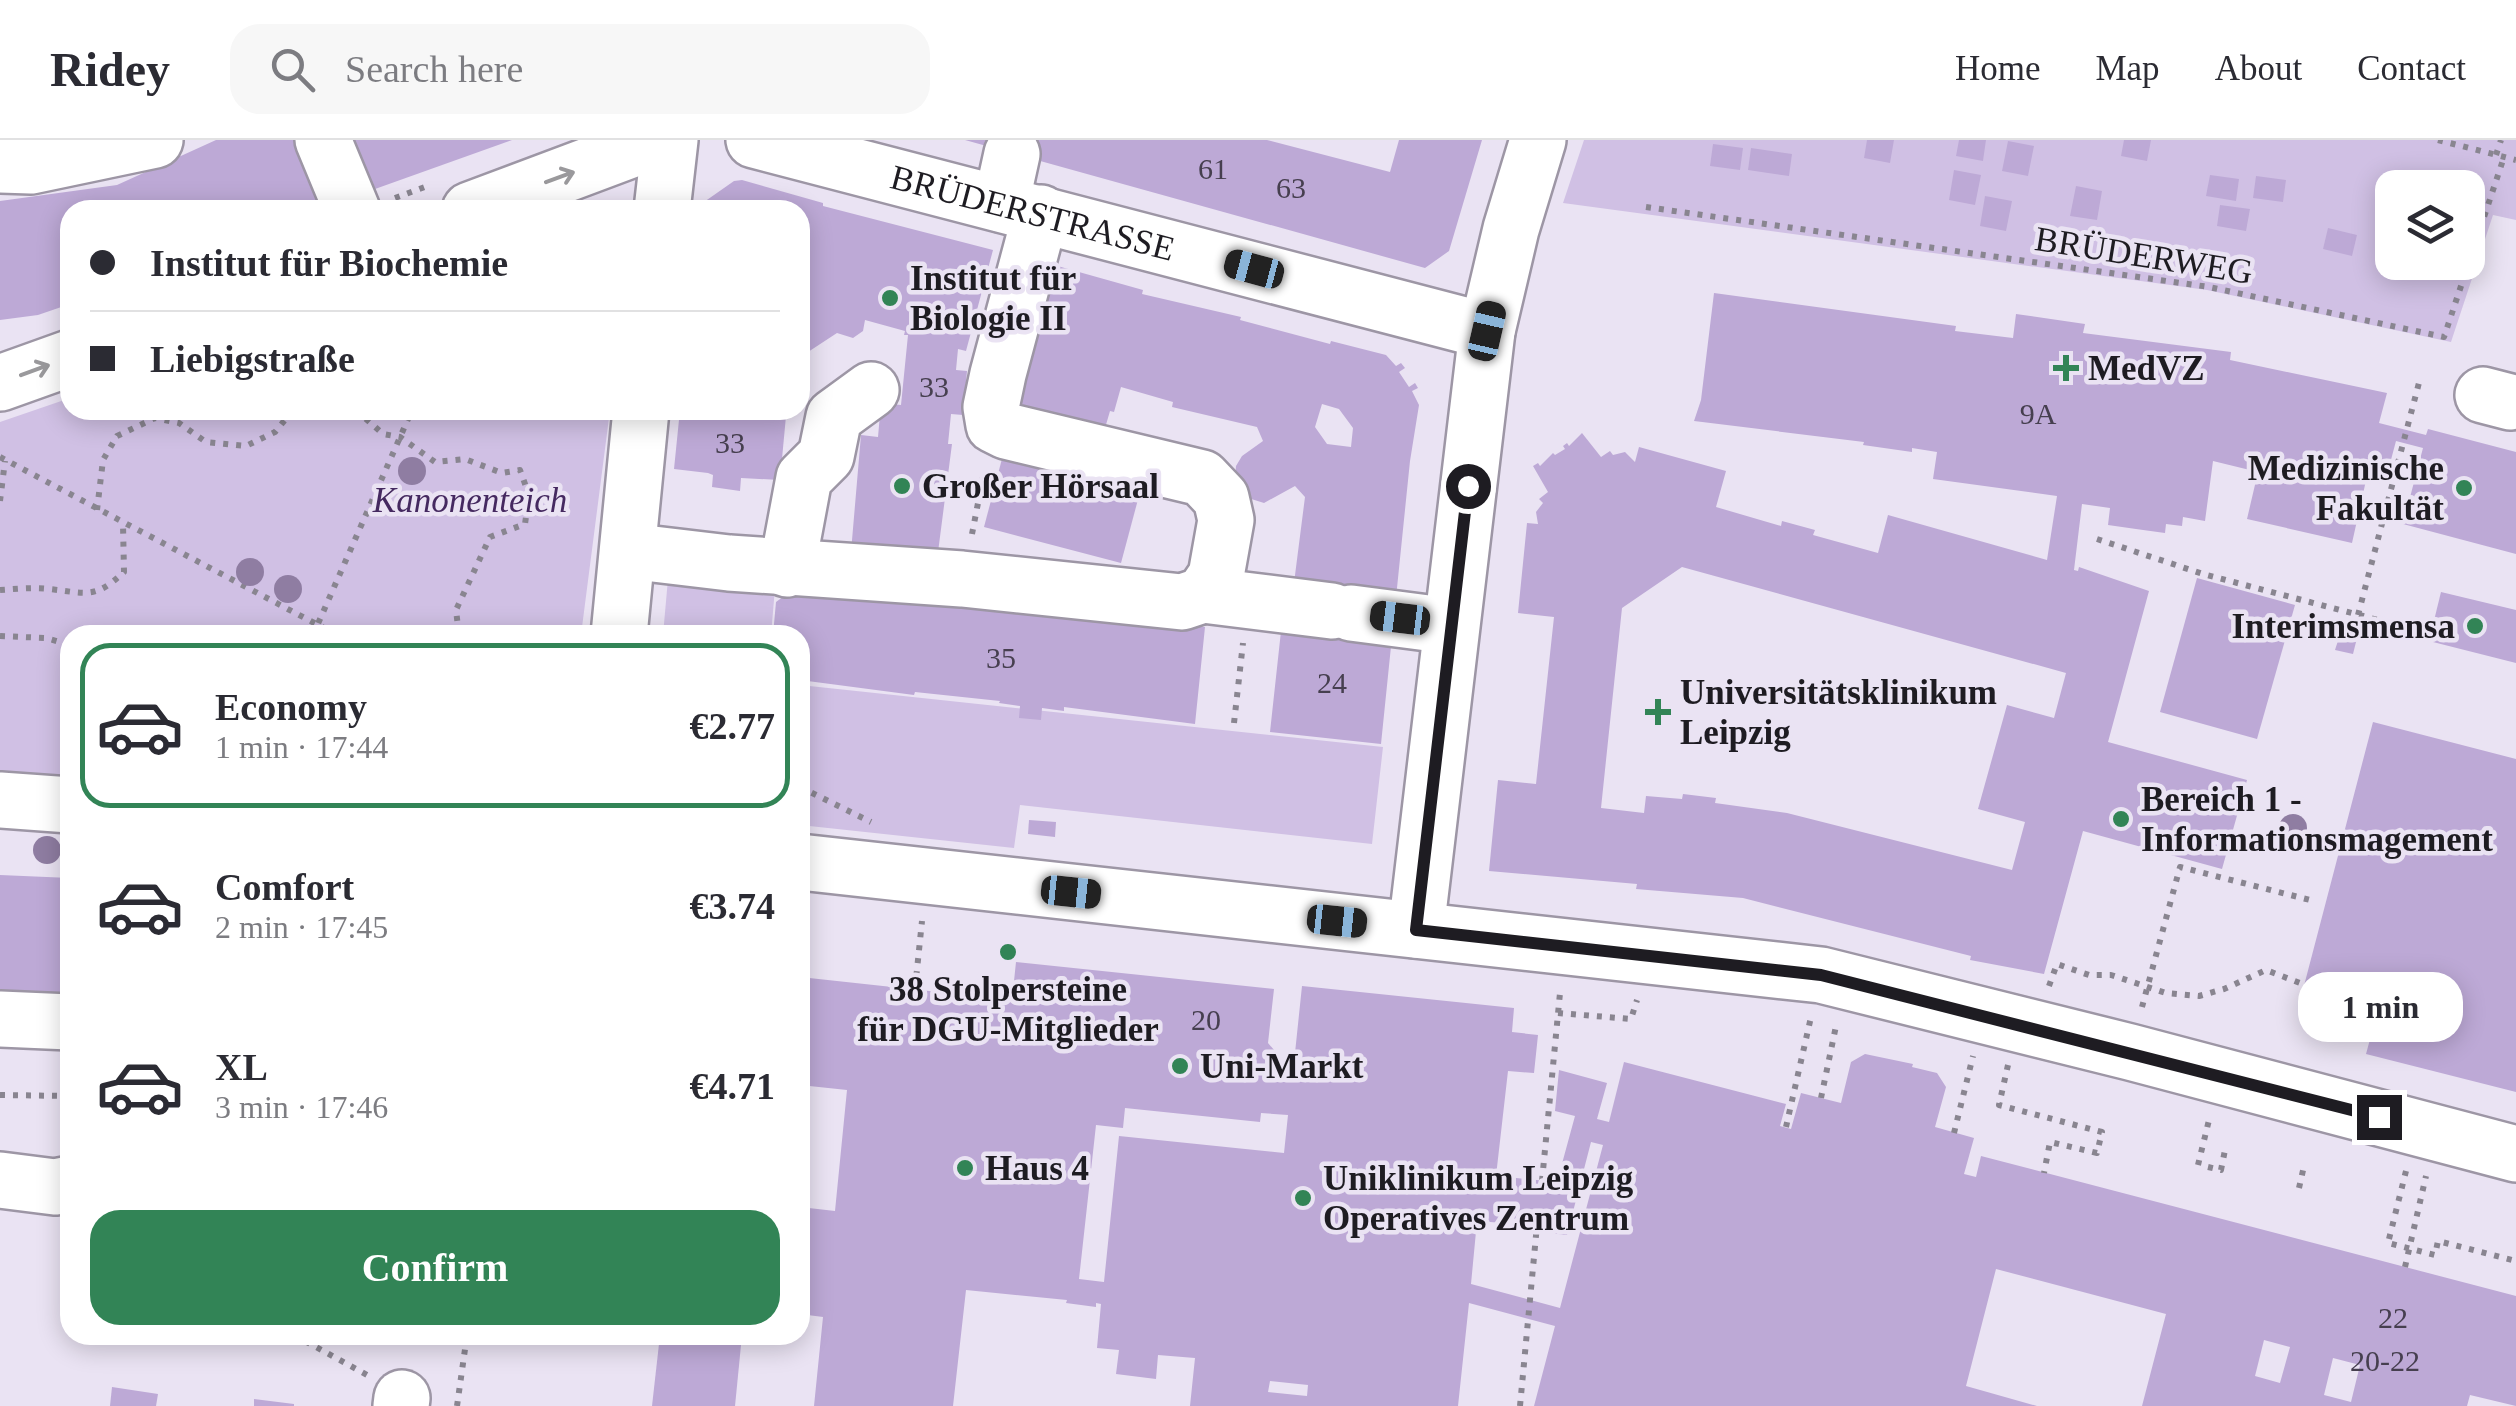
<!DOCTYPE html>
<meta charset="utf-8">
<style>
:root{--surface:#fff;--page:#f7f7f7;--text:#2b2b33;--muted:#7c7c81;--line:#e1e1e2;--accent:#328456}
body{margin:0;font-family:"Times New Roman",serif;background:var(--page);color:var(--text);height:100vh;display:flex;flex-direction:column;font-size:38px;white-space:nowrap}
*{box-sizing:border-box;margin:0}
p{font-size:32px;color:var(--muted)}
.icon{flex:none;width:55px;height:55px;fill:none;stroke:currentColor;stroke-width:2;stroke-linecap:round;stroke-linejoin:round}
.map{position:relative;flex:1;overflow:hidden}
.drawer{position:absolute;left:60px;top:485px;width:750px;height:720px;display:flex;flex-direction:column;background:var(--surface);border-radius:30px;box-shadow:0 5px 25px #0003}
.drawer>*{flex:none}
.top-card{position:absolute;left:60px;top:60px;width:750px;height:220px;border-radius:30px;box-shadow:0 5px 25px #0003;display:grid;align-content:center;height:220px;padding:0 30px;background:var(--surface)}
.controls{position:absolute;left:2375px;top:30px;display:grid;gap:20px}
.controls a{display:grid;place-items:center;width:110px;height:110px;border-radius:20px;background:var(--surface);box-shadow:0 5px 25px #0003;font-size:50px}
.end{position:absolute;width:45px;height:45px;margin:-22px;border:12px solid #1e1c22;background:#fff;box-shadow:0 0 0 5px #fff}
.from{border-radius:50%}
.bubble{position:absolute;height:70px;border-radius:30px;background:var(--surface);box-shadow:0 5px 25px #0003;font-size:32px;font-weight:700;line-height:70px;text-align:center}
.car{position:absolute;width:30px;height:60px;margin:-30px -15px;border-radius:12px;box-shadow:0 0 8px 2px #0007;background:linear-gradient(#222 24%,#8ab4d8 0 40%,#222 0 76%,#8ab4d8 0 86%,#222 0)}
.top-card b{display:flex;align-items:center;gap:35px;height:95px;font-size:38px}
.top-card b+b{border-top:2px solid var(--line)}
.top-card i{width:25px;height:25px;background:var(--text)}
ul{padding:18px 0 0;list-style:none}
li{display:flex;align-items:center;gap:30px;height:165px;margin:0 20px 15px;padding:0 10px;border:5px solid transparent;border-radius:30px}
li div{flex:1}
li b{display:block;font-size:38px}
li em{font-style:normal;font-weight:700}
li.selected{border-color:var(--accent)}
li>.icon{width:90px;height:90px;stroke-width:1.5}
.button{display:flex;gap:20px;margin-top:auto;padding:20px 30px}
.button a{flex:1;height:115px;border-radius:30px;background:var(--accent);color:#fff;font-size:40px;font-weight:700;line-height:115px;text-align:center}
header{display:flex;align-items:center;gap:60px;box-sizing:border-box;height:140px;padding:0 50px;background:var(--surface);border-bottom:2px solid var(--line)}
header strong{font-size:48px}
nav{display:flex;gap:55px;margin-inline-start:auto;font-size:35px}
.search{width:700px;height:90px;background:var(--page);display:flex;align-items:center;gap:25px;box-sizing:border-box;padding:0 35px;border-radius:30px;color:var(--muted);font-size:38px}
.map>svg:first-child{display:block}
</style>
<header>
<strong>Ridey</strong>
<div class="search"><svg class="icon" aria-label="search" viewBox="0 0 24 24"><circle cx="10" cy="10" r="6"/><path d="M15 15l6 6"/></svg>Search here</div>
<nav><a>Home</a><a>Map</a><a>About</a><a>Contact</a></nav>
</header>
<div class="map">
<svg width="2516" height="1266" viewBox="0 0 2516 1266">
<rect width="100%" height="100%" fill="#eae3f3"/>
<g fill="#d0c0e4" fill-rule="evenodd">
<path d="M1584,0H2516V80L2493,75L2451,202L2207,150L1563,63ZM2392,48H2468V122H2392Z"/>
<path d="M70,258V270H610L581,495H70V645L0,642V282Z"/>
<path d="M668,439L775,448L771,495H663Z"/>
<path d="M800,545L1383,607L1372,704L1020,665L1014,708L800,685Z"/>
</g>
<g fill="#bda9d6" fill-rule="evenodd">
<path d="M216,0H298L328,70H70V164L38,175L0,180V61L117,45Z"/>
<path d="M352,0H512L375,49Z"/>
<path d="M965,0H1267L1390,32L1399,0H1482L1449,111L1425,128Z"/>
<path d="M1867,0H1894L1890,23L1864,18Z"/>
<path d="M1959,0H1986L1983,21L1956,16Z"/>
<path d="M2124,0H2151L2147,21L2121,16Z"/>
<path d="M2008,1L2034,6L2028,36L2002,31Z"/>
<path d="M1713,4L1743,8L1740,30L1710,26Z"/>
<path d="M1751,8L1792,14L1789,36L1748,30Z"/>
<path d="M1954,30L1981,35L1975,65L1949,60Z"/>
<path d="M2210,35L2239,39L2236,61L2206,56Z"/>
<path d="M2256,36L2286,40L2283,62L2253,58Z"/>
<path d="M742,40L823,63V66L993,110L966,211L958,209L956,230L967,231L963,275L951,274L948,304H952L937,420L851,412L861,295L878,297L881,263L901,265L908,195H904L905,191L865,180L863,191L853,198L837,193L808,212L807,229L800,235V136L803,124L800,123V70H700L704,62L734,41Z"/>
<path d="M2076,46L2102,51L2097,80L2070,76Z"/>
<path d="M1985,56L2012,61L2006,91L1980,86Z"/>
<path d="M2220,65L2250,69L2246,91L2217,86Z"/>
<path d="M2328,88L2357,95L2352,116L2323,109Z"/>
<path d="M2394,122H2425L2422,137L2393,130Z"/>
<path d="M1054,125L1143,150L1142,154L1241,177L1240,180L1330,204L1331,201L1386,215L1396,226L1401,223L1405,228L1399,232L1409,247L1415,243L1418,248L1412,251L1419,265L1410,321L1381,604L1270,592L1282,482L1294,443L1305,357L1295,346L1264,363L1245,357L1235,338L1236,326L1242,316L1263,301L1257,287L1172,267L1173,262L1121,247L1114,272L1110,271L1103,295L1014,271ZM1322,264L1339,269L1353,288L1351,307L1327,304L1315,287Z"/>
<path d="M1714,153L1956,186L1955,191L2013,198L2016,174L2085,184L2083,193L2231,212L2230,220L2387,253L2379,283L2426,295L2428,289L2516,312V414L2403,384L2423,308L2396,301L2388,331L2369,327L2352,403L2247,379L2258,332L2213,321L2205,381L2183,377L2182,386L2166,384L2165,393L2136,389L2108,385L2110,368L2082,364L2074,430L2078,431L2079,427L2149,451L2108,602L2247,640L2222,729L2083,691L2044,834L1970,820L1971,816L1743,758L1636,749L1637,744L1489,731L1498,640L1536,644L1554,477L1518,473L1527,383L1538,384L1536,372L1543,363L1539,359L1548,352L1533,326L1538,323L1540,326L1553,313L1555,315L1565,309L1563,306L1567,303L1569,306L1582,293L1601,317L1610,311L1613,315L1625,312L1635,322L1639,307L1726,331L1716,367L1781,386L1782,381L1815,390L1813,395L1878,413L1888,375L2047,420L2057,356L1933,339L1937,312L1912,308V312L1863,305L1864,302L1694,281L1701,260ZM1682,427L2066,533L2054,578L2007,565L1978,669L2025,682L2012,730L1787,673L1715,663L1716,658L1683,654L1682,659L1646,656L1644,673L1601,668L1622,468Z"/>
<path d="M680,270H783L782,276H786L780,340L741,338L740,351L712,347L713,335L708,333L674,329Z"/>
<path d="M1003,315L1140,352L1121,423L984,387Z"/>
<path d="M2197,438L2295,465L2257,599L2160,572Z"/>
<path d="M791,451L1205,487L1195,584L1064,567V571L1042,568L1041,580L1019,578L1020,566L999,563L1000,561L915,552L914,555L800,540V495H773L776,462Z"/>
<path d="M2441,452L2516,470V523L2429,501Z"/>
<path d="M2343,485L2359,490L2353,514L2335,510Z"/>
<path d="M2373,582L2516,619V952L2366,914L2375,881L2300,861Z"/>
<path d="M1029,680L1056,682L1055,697L1028,694Z"/>
<path d="M0,735L70,738V821H66L64,860L0,856Z"/>
<path d="M1016,822L1274,849L1268,903L1293,932L1302,846L1514,868L1512,892L1538,895L1534,933L1508,931L1496,1036L1557,1042L1575,976L1555,971L1559,930L1607,943L1597,979L1609,982L1624,922L1786,964L1780,986L1791,989L1801,953L1841,963L1851,922L1865,914L1913,924L1912,927L1937,933L1946,947L1935,987L1974,998L1964,1034L1976,1037L1981,1016L2516,1156V1266L2470,1255L2467,1266H2142L2166,1174L1996,1129L1966,1246L2037,1266H1534L1555,1186L1469,1163L1458,1266H1190L1195,1218L1158,1215L1156,1239L1116,1234L1119,1210L1097,1208L1101,1164L1096,1163V1167L1066,1163L1067,1160L966,1150L953,1266H814L823,1177L800,1174V1067L835,1071L847,950L800,945V837L1012,860ZM1125,968L1260,982L1261,973L1288,975L1284,1013L1119,996L1104,1142L1079,1139L1096,985L1123,988ZM1591,1002L1603,1005L1560,1168L1471,1144L1477,1081L1542,1086L1541,1092L1567,1095ZM2264,1200L2290,1207L2280,1243L2255,1236ZM2333,1218L2360,1225L2351,1262L2324,1255ZM1270,1241L1308,1245L1307,1256L1268,1252Z"/>
<path d="M660,1195H742L735,1266H652Z"/>
<path d="M112,1247L158,1254L156,1266H110Z"/>
<path d="M254,1259L294,1264V1266H254Z"/>
</g>
<g fill="none" stroke-linecap="round" stroke-linejoin="round">
<defs>
<g id="minor">
<path d="M323,0L352,70"/>
<path id="s1" d="M754,0L1487,191"/>
<path d="M0,25L31,26L155,0"/>
<path d="M1001,64L1012,14"/>
<path d="M470,70L641,6L648,0"/>
<path d="M662,70L670,0"/>
<path d="M0,243L70,218"/>
<path d="M2483,255L2510,262"/>
<path d="M628,411L729,423L962,439L1182,462L1203,455L1216,436L1226,380L1221,358L1202,338L1006,291L994,285L991,267L998,234L1041,73"/>
<path d="M787,429L804,338L826,316L834,277L871,250"/>
<path d="M1203,455L1332,471"/>
<path d="M1351,473L1451,486"/>
<path d="M619,495L641,270"/>
<path d="M0,660L70,665"/>
<path d="M800,722L1821,835L2130,912L2516,1014"/>
<path d="M1416,790L1487,191L1511,89L1538,0"/>
<path d="M0,879L70,882"/>
<path d="M0,1040L55,1047L70,1044"/>
<path d="M401,1266L402,1258"/>
</g>
</defs>
<use href="#minor" stroke="#9d96a5" stroke-width="60"/>
<g stroke="#898590" stroke-width="6" stroke-dasharray="5 8" stroke-linecap="butt">
<path d="M2438,0L2516,20"/>
<path d="M2496,15L2501,0"/>
<path d="M395,58L430,45"/>
<path d="M1646,67L2209,147L2444,197L2504,17"/>
<path d="M356,270L383,294L400,297L435,322L465,319L502,333L520,330L529,355L525,384L490,397L456,470L459,495"/>
<path d="M0,317L337,495"/>
<path d="M0,361L5,321"/>
<path d="M97,370L103,320L117,296L155,278L179,283L206,302L246,306L275,292L293,270"/>
<path d="M972,394L984,332"/>
<path d="M2097,399L2203,434L2382,481"/>
<path d="M0,450C16,449 33,447 49,449C87,453 94,460 124,432L123,384"/>
<path d="M2358,475L2420,239"/>
<path d="M313,495L412,270"/>
<path d="M0,496L46,498L70,505"/>
<path d="M1234,583L1243,503"/>
<path d="M800,647L871,682"/>
<path d="M2049,846L2057,824L2089,835H2111L2166,853L2199,856L2224,849L2266,830L2300,843"/>
<path d="M915,849L922,781"/>
<path d="M2142,867L2180,727L2310,760"/>
<path d="M1558,873L1631,879L1637,860"/>
<path d="M2008,925L1999,965L2102,992L2097,1013L2050,1002L2044,1033"/>
<path d="M0,955L70,956"/>
<path d="M1821,958L1836,886"/>
<path d="M1786,987L1811,877"/>
<path d="M1954,993L1973,916"/>
<path d="M2198,1025L2209,980"/>
<path d="M2208,1027L2221,1030L2226,1005"/>
<path d="M2406,1031L2388,1103L2435,1115L2438,1101L2516,1121"/>
<path d="M1542,1041L1560,853"/>
<path d="M2299,1048L2304,1026"/>
<path d="M2405,1127L2426,1036"/>
<path d="M66,1147H70"/>
<path d="M294,1195L367,1235"/>
<path d="M457,1266L467,1195"/>
<path d="M1520,1266L1537,1085"/>
</g>
<use href="#minor" stroke="#fff" stroke-width="55"/>
</g>
<g fill="#8f7da2">
<circle cx="412" cy="331" r="14"/>
<circle cx="250" cy="432" r="14"/>
<circle cx="288" cy="449" r="14"/>
<circle cx="2293" cy="688" r="14"/>
<circle cx="47" cy="710" r="14"/>
</g>
<defs><path id="oneway-shaft" d="M-6 0H5M1.5-3L5.5 0L1.5 3" fill="none" stroke-width="1.6" stroke-linecap="round" stroke-linejoin="round" transform="scale(2.5)"/></defs>
<g stroke="#9a999c">
<use href="#oneway-shaft" transform="translate(560 37) rotate(-20)"/>
<use href="#oneway-shaft" transform="translate(35 230) rotate(-20)"/>
</g>
<g fill="none" stroke-linecap="round" stroke-linejoin="round">
<path stroke="#1e1c22" stroke-width="12" d="M1468,346L1416,790L1821,835L2379,977"/>
</g>
<g fill="#328456" stroke="#eae3f3" stroke-width="4">
<circle cx="890" cy="158" r="10"/>
<path d="M2061 213h10v10h10v10h-10v10h-10v-10h-10v-10h10z"/>
<circle cx="902" cy="346" r="10"/>
<circle cx="2464" cy="348" r="10"/>
<circle cx="2475" cy="486" r="10"/>
<path d="M1653 557h10v10h10v10h-10v10h-10v-10h-10v-10h10z"/>
<circle cx="2121" cy="679" r="10"/>
<circle cx="1008" cy="812" r="10"/>
<circle cx="1180" cy="926" r="10"/>
<circle cx="965" cy="1028" r="10"/>
<circle cx="1303" cy="1058" r="10"/>
</g>
<g text-anchor="middle" stroke-width="9" stroke-linejoin="round" paint-order="stroke">
<g font-size="30" fill="#463f4f">
<text x="1213" y="39">61</text>
<text x="1291" y="58">63</text>
<text x="934" y="257">33</text>
<text x="2038" y="284">9A</text>
<text x="730" y="313">33</text>
<text x="1001" y="528">35</text>
<text x="1332" y="553">24</text>
<text x="1206" y="890">20</text>
<text x="2393" y="1188">22</text>
<text x="2385" y="1231">20-22</text>
</g>
<g font-size="35" fill="#1e1c22" stroke="#eae3f3">
<text dy="12" stroke="none"><textPath href="#s1" startOffset="288">BRÜDERSTRASSE</textPath></text>
<text transform="translate(2144 115) rotate(9)" y="12">BRÜDERWEG</text>
</g>
<g font-size="35" font-weight="bold" fill="#1e1c22" stroke="#eae3f3" text-anchor="start">
<text x="910" y="150">Institut für<tspan x="910" dy="40">Biologie II</tspan></text>
<text x="2088" y="240">MedVZ</text>
<text x="2444" y="340" text-anchor="end">Medizinische<tspan x="2444" dy="40">Fakultät</tspan></text>
<text x="922" y="358">Großer Hörsaal</text>
<text x="2455" y="498" text-anchor="end">Interimsmensa</text>
<text x="1680" y="564">Universitätsklinikum<tspan x="1680" dy="40">Leipzig</tspan></text>
<text x="2141" y="671">Bereich 1 -<tspan x="2141" dy="40">Informationsmagement</tspan></text>
<text x="1008" y="861" text-anchor="middle">38 Stolpersteine<tspan x="1008" dy="40">für DGU-Mitglieder</tspan></text>
<text x="1200" y="938">Uni-Markt</text>
<text x="985" y="1040">Haus 4</text>
<text x="1323" y="1050">Uniklinikum Leipzig<tspan x="1323" dy="40">Operatives Zentrum</tspan></text>
</g>
<g font-size="35" font-style="italic" fill="#452960" stroke="#eae3f3">
<text x="470" y="372">Kanonenteich</text>
</g>
</g>
</svg>
<div class="controls">
<a><svg class="icon" aria-label="layers" viewBox="0 0 24 24"><path d="M12 4l9 5-9 5-9-5zM3 14l9 5 9-5"/></svg></a>
</div>
<i class="end from" style="left:1468px;top:346px"></i>
<i class="end" style="left:2379px;top:977px"></i>
<div class="bubble" style="left:2298px;top:832px;width:165px">1 min</div>
<i class="car" style="left:1254px;top:129px;rotate:285deg"></i>
<i class="car" style="left:1487px;top:191px;rotate:13deg"></i>
<i class="car" style="left:1400px;top:478px;rotate:277deg"></i>
<i class="car" style="left:1071px;top:752px;rotate:96deg"></i>
<i class="car" style="left:1337px;top:781px;rotate:96deg"></i>
<div class="top-card">
<b><i class="from"></i>Institut für Biochemie</b>
<b><i></i>Liebigstraße</b>
</div>
<section class="drawer">
<ul>
<li class="selected"><svg class="icon" aria-label="car" viewBox="0 0 24 24"><path d="M5 17H2v-5l4-1 3-4h7l3 4 3 1v5h-3M9 17h6M6 11h13"/><circle cx="7" cy="17" r="2"/><circle cx="17" cy="17" r="2"/></svg><div><b>Economy</b><p>1 min · 17:44</p></div><em>€2.77</em></li>
<li><svg class="icon" aria-label="car" viewBox="0 0 24 24"><path d="M5 17H2v-5l4-1 3-4h7l3 4 3 1v5h-3M9 17h6M6 11h13"/><circle cx="7" cy="17" r="2"/><circle cx="17" cy="17" r="2"/></svg><div><b>Comfort</b><p>2 min · 17:45</p></div><em>€3.74</em></li>
<li><svg class="icon" aria-label="car" viewBox="0 0 24 24"><path d="M5 17H2v-5l4-1 3-4h7l3 4 3 1v5h-3M9 17h6M6 11h13"/><circle cx="7" cy="17" r="2"/><circle cx="17" cy="17" r="2"/></svg><div><b>XL</b><p>3 min · 17:46</p></div><em>€4.71</em></li>
</ul>
<div class="button"><a>Confirm</a></div>
</section>
</div>
